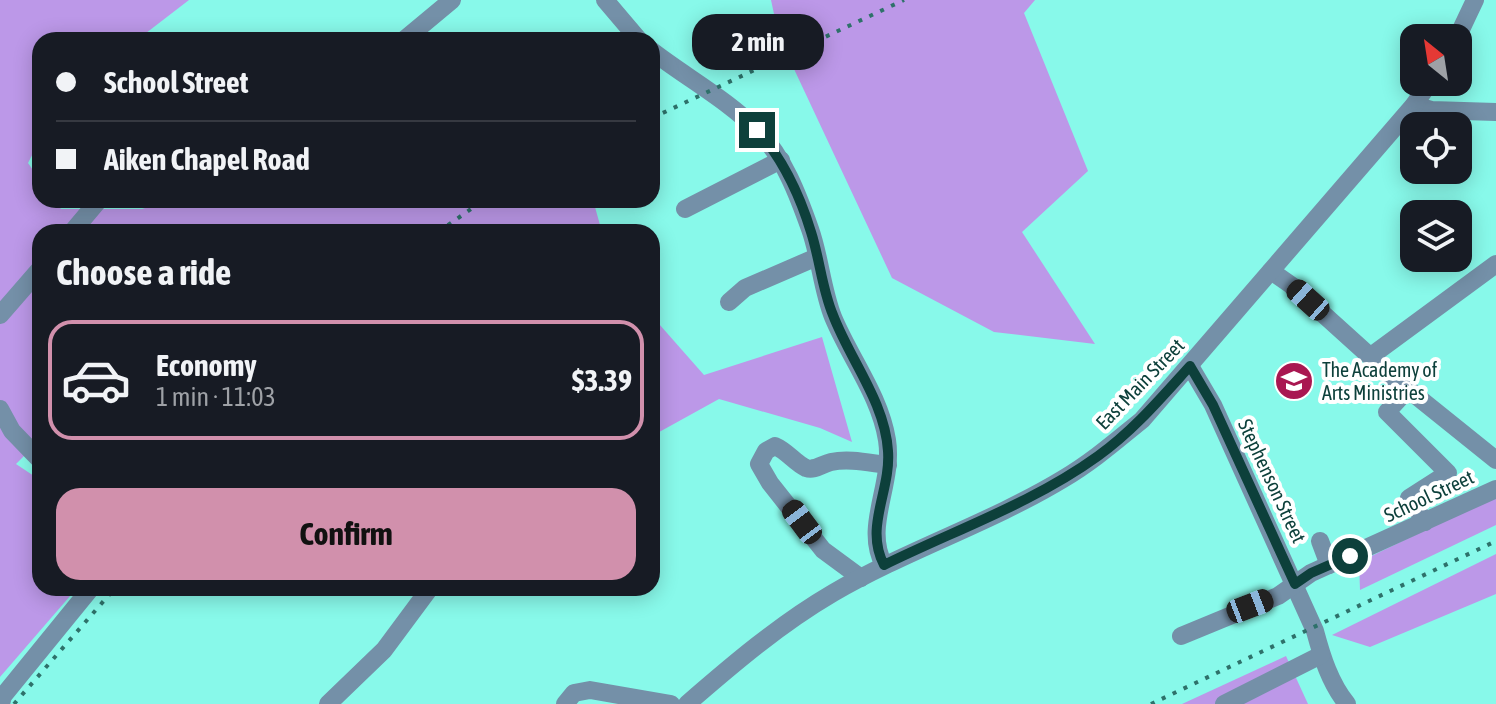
<!DOCTYPE html>
<meta charset="utf-8">
<style>
:root{--surface:#171b24;--page:#20242c;--text:#f1f3f6;--muted:#9ea1a6;--line:#363941;--accent:#d190ac}
body{margin:0;font-family:"Asap Condensed",sans-serif;background:var(--page);color:var(--text);height:100vh;display:flex;flex-direction:column;font-size:30px;white-space:nowrap}
*{box-sizing:border-box;margin:0}
p{font-size:26px;color:var(--muted)}
.icon{flex:none;width:44px;height:44px;fill:none;stroke:currentColor;stroke-width:2;stroke-linecap:round;stroke-linejoin:round}
.map{position:relative;flex:1;overflow:hidden}
.panel{position:absolute;left:32px;top:224px;width:628px;height:372px;display:flex;flex-direction:column;background:var(--surface);border-radius:24px;box-shadow:0 4px 20px #0003}
.panel>*{flex:none}
.hud{position:absolute;left:32px;top:32px;width:628px;height:176px;border-radius:24px;box-shadow:0 4px 20px #0003;display:grid;align-content:center;height:176px;padding:0 24px;background:var(--surface)}
.needle{width:52px;rotate:330deg}
.controls{position:absolute;left:1400px;top:24px;display:grid;gap:16px}
.controls a{display:grid;place-items:center;width:72px;height:72px;border-radius:16px;background:var(--surface);box-shadow:0 4px 20px #0003;font-size:40px}
.end{position:absolute;width:36px;height:36px;margin:-18px;border:10px solid #0d403b;background:#fff;box-shadow:0 0 0 4px #fff}
.from{border-radius:50%}
.bubble{position:absolute;height:56px;border-radius:24px;background:var(--surface);box-shadow:0 4px 20px #0003;font-size:26px;font-weight:700;line-height:56px;text-align:center}
.car{position:absolute;width:24px;height:48px;margin:-24px -12px;border-radius:10px;box-shadow:0 0 6px 2px #0007;background:linear-gradient(#222 24%,#8ab4d8 0 40%,#222 0 76%,#8ab4d8 0 86%,#222 0)}
.hud b{display:flex;align-items:center;gap:28px;height:76px;font-size:30px}
.hud b+b{border-top:2px solid var(--line)}
.hud i{width:20px;height:20px;background:var(--text)}
ul{padding:0;list-style:none}
li{display:flex;align-items:center;gap:24px;height:120px;margin:0 16px 12px;padding:0 8px;border:4px solid transparent;border-radius:24px}
li div{flex:1}
li b{display:block;font-size:30px}
li em{font-style:normal;font-weight:700}
li.active{border-color:var(--accent)}
li>.icon{width:72px;height:72px;stroke-width:1.5}
h2{padding:0 24px;font-size:36px;line-height:96px}
.button{display:flex;gap:16px;margin-top:auto;padding:16px 24px}
.button a{flex:1;height:92px;border-radius:24px;background:var(--accent);color:#111;font-size:32px;font-weight:700;line-height:92px;text-align:center}
.map>svg:first-child{display:block}
</style>
<div class="map">
<svg width="1496" height="704" viewBox="0 0 1496 704">
<rect width="100%" height="100%" fill="#88f9ea"/>
<g fill="#bc98e8">
<path d="M0,0H189L137,40H40V140L28,163L40,180V200H54L61,209H142L170,200H593L602,232H40V440L16,464L40,480V588H77L0,677Z"/>
<path d="M771,0H1035L1024,13L1088,171L1022,232L1095,344L994,332L892,278L779,37Z"/>
<path d="M652,316L704,375L822,337L852,442L820,428L719,399L652,436Z"/>
<path d="M1496,496V525L1360,590L1359,562Z"/>
<path d="M1496,554V594L1370,647L1332,635Z"/>
<path d="M1286,656L1308,704H1182Z"/>
</g>
<g fill="none" stroke-linecap="round" stroke-linejoin="round">
<g stroke="#7490a8" stroke-width="18">
<path d="M605,0L639,40"/>
<path d="M1457,38L1475,0"/>
<path d="M404,40L452,0"/>
<path d="M652,51C687,78 728,100 759,132C784,158 798,195 810,229C820,257 822,289 833,317C850,358 880,396 887,440C894,485 863,526 884,565"/>
<path d="M1414,105L1431,110L1496,112"/>
<path d="M685,209L781,160"/>
<path d="M72,232L99,200"/>
<path d="M1271,271L1291,285L1394,378L1496,460"/>
<path d="M729,302L745,288L817,257"/>
<path d="M0,315L40,269"/>
<path d="M1371,356L1496,264"/>
<path d="M1190,366L1213,405L1315,631C1322,657 1330,683 1347,704"/>
<path d="M1408,389L1387,412L1448,473L1409,498L1425,522"/>
<path d="M0,409L12,431L40,460"/>
<path d="M1320,541L1329,565"/>
<path d="M861,578L823,550L770,483L759,464L766,451L775,446C787,451 795,463 806,468C815,471 822,464 831,462C849,458 870,463 888,465"/>
<path d="M1181,636L1278,596L1311,573L1496,489"/>
<path d="M1,704L3,696L91,588"/>
<path d="M328,704L384,650L430,588"/>
<path d="M565,704L574,693L590,690L671,704"/>
<path d="M687,704C733,664 780,624 833,593C907,550 990,523 1063,479C1092,462 1116,441 1142,420L1414,105L1430,82"/>
<path d="M1224,704L1321,655"/>
</g>
<g stroke="#2e716a" stroke-width="4" stroke-dasharray="4 8" stroke-linecap="butt">
<path d="M652,118L904,0"/>
<path d="M438,232L484,200"/>
<path d="M14,704L115,588"/>
<path d="M1151,704L1496,541"/>
</g>
</g>
<g fill="none" stroke-linecap="round" stroke-linejoin="round">
<path stroke="#0d403b" stroke-width="10" d="M757,130C782,158 800,196 811,232C820,260 822,289 833,315C850,360 885,402 888,451C891,491 864,527 884,565C955,530 1033,503 1098,456C1133,431 1161,398 1190,366L1213,405L1295,584L1311,573L1350,556"/>
</g>
<defs>
<symbol id="university-disc" viewBox="-11 -11 22 22"><circle r="9.5" fill="#a91751" stroke="#fff"/><path d="M0-5L7-2L0 1L-7-2ZM-4 1L0 2.5L4 1V4Q0 6-4 4Z" fill="#fff"/></symbol>
</defs>
<g fill-rule="evenodd">
<use href="#university-disc" x="1272" y="359" width="44" height="44"/>
</g>
<g text-anchor="middle" stroke-width="8" stroke-linejoin="round" paint-order="stroke">
<g font-size="20" fill="#0d403b" stroke="#fff" text-anchor="start">
<text x="1322" y="377">The Academy of<tspan x="1322" dy="23">Arts Ministries</tspan></text>
</g>
<g font-size="20" fill="#0d403b" stroke="#fff">
<text transform="translate(1140 384) rotate(-46)" y="7">East Main Street</text>
<text transform="translate(1272 481) rotate(65)" y="7">Stephenson Street</text>
<text transform="translate(1429 496) rotate(-25)" y="7">School Street</text>
</g>
</g>
</svg>
<div class="controls">
<a><svg class="needle" viewBox="-14 -14 28 28"><path d="M0-13l5 13h-10z" fill="#e53935"/><path d="M0 13l5-13h-10z" fill="#9ea1a6"/></svg></a>
<a><svg class="icon" aria-label="locate" viewBox="0 0 24 24"><circle cx="12" cy="12" r="6"/><path d="M12 2v4M12 18v4M2 12h4M18 12h4"/></svg></a>
<a><svg class="icon" aria-label="layers" viewBox="0 0 24 24"><path d="M12 4l9 5-9 5-9-5zM3 14l9 5 9-5"/></svg></a>
</div>
<i class="end from" style="left:1350px;top:556px"></i>
<i class="end" style="left:757px;top:130px"></i>
<div class="bubble" style="left:692px;top:14px;width:132px">2 min</div>
<i class="car" style="left:1308px;top:300px;rotate:312deg"></i>
<i class="car" style="left:802px;top:522px;rotate:323deg"></i>
<i class="car" style="left:1250px;top:606px;rotate:69deg"></i>
<div class="hud">
<b><i class="from"></i>School Street</b>
<b><i></i>Aiken Chapel Road</b>
</div>
<section class="panel">
<h2>Choose a ride</h2>
<ul>
<li class="active"><svg class="icon" aria-label="car" viewBox="0 0 24 24"><path d="M5 17H2v-5l4-1 3-4h7l3 4 3 1v5h-3M9 17h6M6 11h13"/><circle cx="7" cy="17" r="2"/><circle cx="17" cy="17" r="2"/></svg><div><b>Economy</b><p>1 min · 11:03</p></div><em>$3.39</em></li>
</ul>
<div class="button"><a>Confirm</a></div>
</section>
</div>
